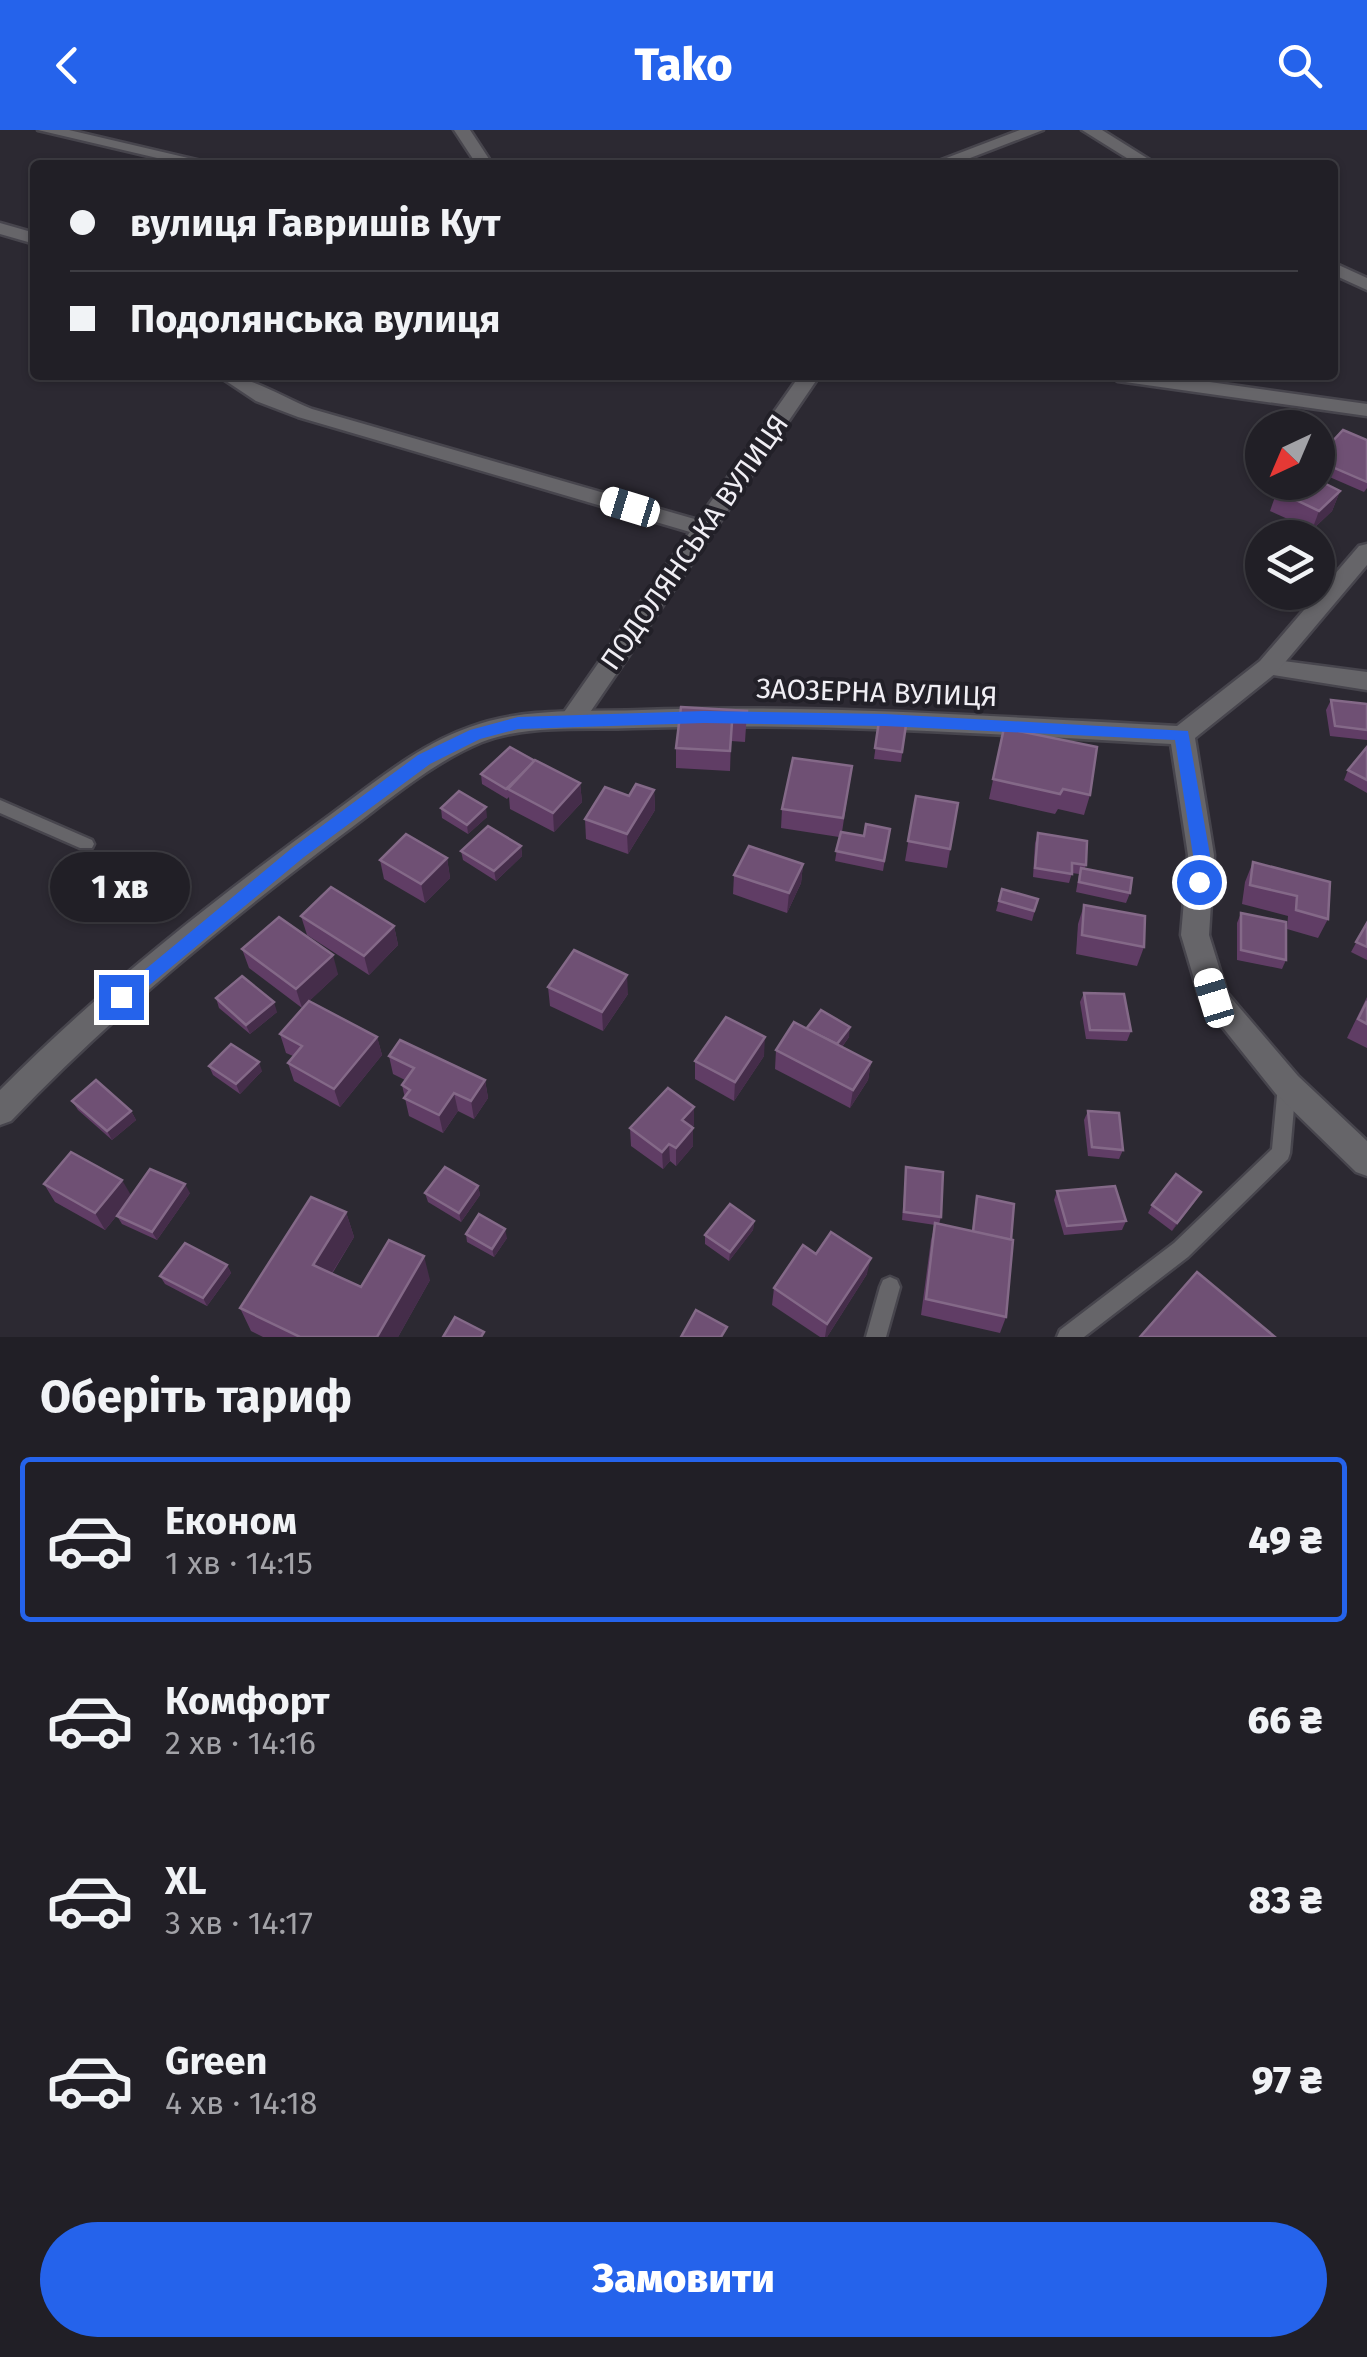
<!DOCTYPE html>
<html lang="uk">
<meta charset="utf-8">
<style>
:root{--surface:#211f26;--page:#2d2c32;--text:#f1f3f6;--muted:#a2a2a7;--line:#3e3d43;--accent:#2563eb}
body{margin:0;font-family:"Fira Sans",sans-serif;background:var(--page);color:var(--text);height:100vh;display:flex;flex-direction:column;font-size:38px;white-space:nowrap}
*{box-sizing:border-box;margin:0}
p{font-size:32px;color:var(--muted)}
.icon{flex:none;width:55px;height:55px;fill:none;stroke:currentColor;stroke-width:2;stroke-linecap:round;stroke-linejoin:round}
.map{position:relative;height:1207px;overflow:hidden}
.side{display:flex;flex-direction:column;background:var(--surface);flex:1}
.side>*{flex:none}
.banner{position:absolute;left:30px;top:30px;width:1308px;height:220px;border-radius:10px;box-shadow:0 2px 8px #0004,0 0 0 2px var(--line);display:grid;align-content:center;height:220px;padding:0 40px;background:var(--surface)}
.needle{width:65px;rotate:224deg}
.fabs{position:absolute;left:1245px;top:280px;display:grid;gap:20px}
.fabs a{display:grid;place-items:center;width:90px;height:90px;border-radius:50%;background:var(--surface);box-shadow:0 2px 8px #0004,0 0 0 2px var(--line);font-size:50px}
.end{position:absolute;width:45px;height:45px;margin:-22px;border:12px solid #2563eb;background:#fff;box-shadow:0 0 0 5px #fff}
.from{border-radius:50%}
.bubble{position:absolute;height:70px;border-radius:35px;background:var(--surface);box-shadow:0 2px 8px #0004,0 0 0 2px var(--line);font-size:32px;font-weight:800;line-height:70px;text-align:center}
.car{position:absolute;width:30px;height:60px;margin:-30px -15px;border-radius:12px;box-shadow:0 0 8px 2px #0007;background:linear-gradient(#fff 24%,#345 0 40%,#fff 0 76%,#345 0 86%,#fff 0)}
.banner b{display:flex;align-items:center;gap:35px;height:95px;font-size:38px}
.banner b+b{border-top:2px solid var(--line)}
.banner i{width:25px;height:25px;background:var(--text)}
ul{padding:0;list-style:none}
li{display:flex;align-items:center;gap:30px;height:165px;margin:0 20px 15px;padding:0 20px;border:5px solid transparent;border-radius:10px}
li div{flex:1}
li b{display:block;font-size:38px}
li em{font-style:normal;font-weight:800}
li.selected{border-color:var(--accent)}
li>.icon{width:90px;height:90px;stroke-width:1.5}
h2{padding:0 40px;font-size:45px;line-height:120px}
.button{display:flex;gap:20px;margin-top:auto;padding:20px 40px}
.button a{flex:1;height:115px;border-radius:60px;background:var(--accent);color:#fff;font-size:40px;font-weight:800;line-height:115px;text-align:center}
header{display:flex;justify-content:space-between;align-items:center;height:130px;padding:0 40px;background:var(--accent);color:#fff;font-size:45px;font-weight:800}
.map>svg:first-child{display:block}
</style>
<header><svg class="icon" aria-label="back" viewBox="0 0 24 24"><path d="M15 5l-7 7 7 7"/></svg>Tako<svg class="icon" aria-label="search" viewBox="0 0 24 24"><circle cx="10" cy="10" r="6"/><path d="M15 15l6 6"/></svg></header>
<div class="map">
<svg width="1367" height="1207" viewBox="0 0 1367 1207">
<rect width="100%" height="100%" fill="#2c2932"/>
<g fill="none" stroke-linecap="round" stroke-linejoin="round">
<defs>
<g id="service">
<path d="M0,670L92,710L94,714L92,718H80L0,683Z"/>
<path d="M1287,947L1293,949L1296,955L1290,1023L1288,1029L1188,1127L1084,1207H1057L1060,1200L1174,1113L1272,1019L1278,955L1281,949Z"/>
<path d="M890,1147L897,1150L900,1157L886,1207H866L880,1157L883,1150Z"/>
</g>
<g id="minor">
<path d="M38,0H69L218,35H187Z"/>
<path d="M454,0H470L493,35H477Z"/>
<path d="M1020,0H1043L952,35H928Z"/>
<path d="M1082,0H1102L1158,35H1138Z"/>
<path d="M0,93L35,103V114L0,104Z"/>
<path d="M1332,132L1367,148V160L1332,144Z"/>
<path d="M217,245C250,245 281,267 312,279L698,390L800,245H820L580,597H562L559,591L562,585L690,402L298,287L256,271Z"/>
<path d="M1108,245H1160L1367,274V286L1118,251Z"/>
<path d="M1268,529L1367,542V560L1260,543L1256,537Z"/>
</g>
<path id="tertiary" d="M1367,414V435L1276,543L1195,608L1214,725L1209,805L1227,863L1298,946L1367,1011V1046L1356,1042L1276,964L1200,869L1181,805L1188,725L1171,614C991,604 812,592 633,598C584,600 528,594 482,612C431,633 388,671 343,704C227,791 112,885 11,991L0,995V960C100,859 215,769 330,685C374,653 418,615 470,597C524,577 585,582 642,580C820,574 999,587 1177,596L1260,531L1359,416Z"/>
</defs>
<use href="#service" stroke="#47454d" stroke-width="5"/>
<use href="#minor" stroke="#47454d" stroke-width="5"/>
<use href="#tertiary" stroke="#47454d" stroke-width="5"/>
<use href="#service" fill="#666569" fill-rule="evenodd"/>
<use href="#minor" fill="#666569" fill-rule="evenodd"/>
<use href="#tertiary" fill="#666569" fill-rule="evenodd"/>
</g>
<g fill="#603d65">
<path d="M1367,310V358L1364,362L1318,342V327Z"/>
<path d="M1277,361H1340L1332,381L1312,400L1270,381Z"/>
<path d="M1331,570L1367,574V610L1330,606L1326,580Z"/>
<path d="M747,581L745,612L731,611L730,641L676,638V618Z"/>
<path d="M879,591L906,595L901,632L874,629Z"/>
<path d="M1004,598L1090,665L1084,685L1058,679L1055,684L989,669Z"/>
<path d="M1367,617V663L1344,650L1348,640Z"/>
<path d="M852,636L842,702L864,706L890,699L883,741L835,731L839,707L781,698L782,679Z"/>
<path d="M481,644L580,653L582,672L554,702L510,679L509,667L507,669L482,654Z"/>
<path d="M654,660L655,680L628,724L586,709L585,689L629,666Z"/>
<path d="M916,666L958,673L947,738L905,731Z"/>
<path d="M441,678L487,687L468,704L442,688Z"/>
<path d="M1038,703L1086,735L1085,738L1130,763L1126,773L1076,762L1079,744L1072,743L1069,753L1033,747L1035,713Z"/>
<path d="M521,716L522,726L496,751L463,730L461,721Z"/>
<path d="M447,728L450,748L425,773L384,749L380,730Z"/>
<path d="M1253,732L1328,789L1318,808L1287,799L1288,786L1242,774L1245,752Z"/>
<path d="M803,734L801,753L787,783L733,764L734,745Z"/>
<path d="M1002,759L1038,769L1032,791L996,781Z"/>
<path d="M1084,775L1144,817L1137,836L1076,824L1078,794Z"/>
<path d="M1241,783L1286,830L1282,839L1237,830V793Z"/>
<path d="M301,786L394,796L398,815L369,845L307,805Z"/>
<path d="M1367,793V830L1351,822Z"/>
<path d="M242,819L338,844L309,871L377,907L382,925L340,977L294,951L288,933L293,926L286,923L280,904L308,872L302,878L249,838Z"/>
<path d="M548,857L628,864L603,901L550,876Z"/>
<path d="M1084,863L1131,901L1127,911L1086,909L1080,872Z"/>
<path d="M1367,867V918L1347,908Z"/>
<path d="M216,868L277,882L250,904L219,878Z"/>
<path d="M806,899L849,907L842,917L871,932L868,950L850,978L775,939L776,920Z"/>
<path d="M389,926L485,950L488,968L474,989L458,981L443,1003L409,986L402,955L405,950L393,944Z"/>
<path d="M764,926L734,971L695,949V931Z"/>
<path d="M209,936L262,941L240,964L213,945Z"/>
<path d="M72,971L131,981L136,990L112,1010L78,980Z"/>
<path d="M694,977V995L692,997L693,998V1016L676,1036L670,1031L663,1039L631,1016L630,998Z"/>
<path d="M1088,981L1123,1020L1119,1029L1088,1026L1084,990Z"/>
<path d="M906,1037L941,1087L939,1094L972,1101L977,1066L1011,1110L1006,1187L1000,1203L921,1185L931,1110L935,1095L902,1090Z"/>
<path d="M44,1054L131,1066L190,1063L157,1110L122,1094L117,1086L122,1079L105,1100L55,1072Z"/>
<path d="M478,1056L480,1065L461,1092L428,1072L425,1063Z"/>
<path d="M1057,1061L1126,1091L1122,1100L1064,1105L1054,1070Z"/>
<path d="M1196,1070L1172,1101L1148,1083L1152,1075Z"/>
<path d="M346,1082L354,1107L332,1144L361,1157L430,1150L398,1207H263L251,1201L240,1178Z"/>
<path d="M754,1091L753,1100L729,1131L705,1114V1105Z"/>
<path d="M466,1104L507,1108L494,1127L467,1112Z"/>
<path d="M816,1124L867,1144L827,1207H820L772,1175L774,1158Z"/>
<path d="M227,1135L231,1143L207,1176L165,1154L160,1146Z"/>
</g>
<g fill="#452d4a">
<path d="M1340,361L1332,381L1312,400L1319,381Z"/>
<path d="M580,653L582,672L554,702L553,683Z"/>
<path d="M654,660L655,680L628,724L627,704Z"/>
<path d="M486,677L487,687L468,704L467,695Z"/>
<path d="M521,716L522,726L496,751L494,741Z"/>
<path d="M447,728L450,748L425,773L421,754Z"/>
<path d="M803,734L801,753L787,783L789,763Z"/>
<path d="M394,796L398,815L369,845L364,826Z"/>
<path d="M333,825L338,844L302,878L296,859Z"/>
<path d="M627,845L628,864L603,901L602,882Z"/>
<path d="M274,872L277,882L250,904L246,895Z"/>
<path d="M850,897L849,907L831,931L832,921Z"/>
<path d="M377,907L382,925L340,977L334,959Z"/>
<path d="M765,907L764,926L734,971L735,952Z"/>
<path d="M259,932L262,941L240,964L236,954Z"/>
<path d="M871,932L868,950L850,978L853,960Z"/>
<path d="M485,950L488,968L474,989L471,971Z"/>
<path d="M454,963L458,981L443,1003L439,985Z"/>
<path d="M694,977V995L682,1008V990Z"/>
<path d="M131,981L136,990L112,1010L107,1001Z"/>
<path d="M693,998V1016L676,1036V1018Z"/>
<path d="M669,1014L670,1031L663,1039L662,1022Z"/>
<path d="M122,1050L132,1067L105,1100L95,1083Z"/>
<path d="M185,1054L190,1063L157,1110L152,1102Z"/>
<path d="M478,1056L480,1065L461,1092L459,1083Z"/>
<path d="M1201,1062L1196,1070L1172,1101L1177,1093Z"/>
<path d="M346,1082L354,1107L322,1159L313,1135Z"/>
<path d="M754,1091L753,1100L729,1131L730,1122Z"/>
<path d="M505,1099L507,1108L494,1127L492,1119Z"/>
<path d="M424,1126L430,1150L398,1207H377Z"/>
<path d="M871,1128L867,1144L827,1207H825L827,1194Z"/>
<path d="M227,1135L231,1143L207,1176L203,1168Z"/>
</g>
<g fill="#6f5074" stroke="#846988" stroke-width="2.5">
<path d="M1343,300L1367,310V352L1318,331V327Z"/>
<path d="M1318,350L1340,361L1319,381L1277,361L1286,352H1318Z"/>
<path d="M1331,570L1367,574V600L1335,596Z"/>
<path d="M681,577L747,581L746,592H732L730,621L676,618Z"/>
<path d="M879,591L906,595L902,622L875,618Z"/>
<path d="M1004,598L1097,617L1090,665L1063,659L1060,664L993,649Z"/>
<path d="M510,617L535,631L506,659L481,644Z"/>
<path d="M1367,617V650L1348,640Z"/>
<path d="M793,628L852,636L843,688L782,679Z"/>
<path d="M535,630L580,653L553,683L508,659Z"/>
<path d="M636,654L654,660L627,704L585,689L605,657L629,666Z"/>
<path d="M459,661L486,677L467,695L441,678Z"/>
<path d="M916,666L958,673L950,719L908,711Z"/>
<path d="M866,694L890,699L884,731L836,721L841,702L864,706Z"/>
<path d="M488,696L521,716L494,741L461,721Z"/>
<path d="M1038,703L1087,711L1086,735L1072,733V744L1035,738Z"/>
<path d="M406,704L447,728L421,754L380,730Z"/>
<path d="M749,716L803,734L789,763L734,745Z"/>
<path d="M1253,732L1330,752L1328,789L1296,780L1297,766L1250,755Z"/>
<path d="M1081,738L1132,748L1130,763L1079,752Z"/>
<path d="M331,757L394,796L364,826L301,786Z"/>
<path d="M1002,759L1038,769L1034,781L999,771Z"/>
<path d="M1084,775L1145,786L1144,817L1082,805Z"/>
<path d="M1241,783L1286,792V830L1241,820Z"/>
<path d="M279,787L333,825L296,859L242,819Z"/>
<path d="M1367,793V817L1356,812Z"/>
<path d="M574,820L627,845L602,882L548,857Z"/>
<path d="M242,846L274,872L246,895L216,868Z"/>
<path d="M1084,863L1124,864L1131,901L1090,900Z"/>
<path d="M309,871L377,907L334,959L288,933L302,916L280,904Z"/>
<path d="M1367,871V894L1358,889Z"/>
<path d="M821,880L850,897L837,914L806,899Z"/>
<path d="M726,887L765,907L735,952L695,931Z"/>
<path d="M794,892L871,932L853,960L776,920Z"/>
<path d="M400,910L485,950L471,971L454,963L439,985L404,968L410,960L402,955L414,938L389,926Z"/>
<path d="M231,914L259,932L236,954L209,936Z"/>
<path d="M96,950L131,981L107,1001L72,971Z"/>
<path d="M668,958L694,977L682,990L693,998L676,1018L669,1014L662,1022L630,998Z"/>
<path d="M1088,981L1119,983L1123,1020L1092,1017Z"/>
<path d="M71,1022L122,1050L95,1083L44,1054Z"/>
<path d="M445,1037L478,1056L459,1083L425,1063Z"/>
<path d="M906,1037L943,1042L941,1087L904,1082Z"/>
<path d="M150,1039L185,1054L152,1102L117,1086Z"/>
<path d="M1176,1044L1201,1062L1177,1093L1152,1075Z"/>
<path d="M1115,1056L1126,1091L1067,1096L1057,1061Z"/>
<path d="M977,1066L1014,1074L1011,1110L973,1102Z"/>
<path d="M311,1067L346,1082L313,1135L361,1157L389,1110L424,1126L377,1207H300L240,1178Z"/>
<path d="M730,1074L754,1091L730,1122L705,1105Z"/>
<path d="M479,1084L505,1099L492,1119L466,1104Z"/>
<path d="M935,1093L1013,1110L1006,1187L926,1169Z"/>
<path d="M831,1102L871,1128L827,1194L774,1158L803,1115L816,1124Z"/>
<path d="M185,1113L227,1135L203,1168L160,1146Z"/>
<path d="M1197,1142L1275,1207H1140Z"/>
<path d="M696,1180L727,1197L721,1207H681Z"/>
<path d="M455,1187L484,1202L481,1207H443Z"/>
</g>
<path fill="#2563eb" d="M704,581L885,584L1188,601L1210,725L1208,752L1199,759L1190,752L1193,725L1175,610L885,596L704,593L518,599L480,609L430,634L304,727L128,873L121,875L112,867L292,718L418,625L470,600L518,587Z"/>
<g text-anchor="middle" stroke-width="8" stroke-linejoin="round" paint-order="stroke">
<g font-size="28" fill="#f0eef4" stroke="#222028">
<text transform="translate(694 412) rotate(-55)" y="10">ПОДОЛЯНСЬКА ВУЛИЦЯ</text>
<text transform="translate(877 562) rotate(2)" y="10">ЗАОЗЕРНА ВУЛИЦЯ</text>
</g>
</g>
</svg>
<div class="fabs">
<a><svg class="needle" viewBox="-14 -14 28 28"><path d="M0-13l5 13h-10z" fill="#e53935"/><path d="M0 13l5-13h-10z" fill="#a2a2a7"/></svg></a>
<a><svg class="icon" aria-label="layers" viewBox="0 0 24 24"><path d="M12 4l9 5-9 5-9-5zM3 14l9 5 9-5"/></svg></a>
</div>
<i class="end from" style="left:1199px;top:752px"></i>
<i class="end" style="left:121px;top:867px"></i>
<div class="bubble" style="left:50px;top:722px;width:140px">1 хв</div>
<i class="car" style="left:630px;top:377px;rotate:287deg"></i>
<i class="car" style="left:1214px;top:868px;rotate:343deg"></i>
<div class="banner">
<b><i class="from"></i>вулиця Гавришів Кут</b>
<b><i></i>Подолянська вулиця</b>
</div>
</div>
<section class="side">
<h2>Оберіть тариф</h2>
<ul>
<li class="selected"><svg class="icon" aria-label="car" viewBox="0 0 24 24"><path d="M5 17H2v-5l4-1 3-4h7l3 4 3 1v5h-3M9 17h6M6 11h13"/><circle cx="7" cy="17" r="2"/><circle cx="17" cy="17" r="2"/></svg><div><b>Економ</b><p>1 хв · 14:15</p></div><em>49 ₴</em></li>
<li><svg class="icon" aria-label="car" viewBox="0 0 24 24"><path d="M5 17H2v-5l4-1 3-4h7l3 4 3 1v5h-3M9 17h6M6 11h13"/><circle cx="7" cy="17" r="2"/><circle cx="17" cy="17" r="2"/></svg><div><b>Комфорт</b><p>2 хв · 14:16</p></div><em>66 ₴</em></li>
<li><svg class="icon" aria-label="car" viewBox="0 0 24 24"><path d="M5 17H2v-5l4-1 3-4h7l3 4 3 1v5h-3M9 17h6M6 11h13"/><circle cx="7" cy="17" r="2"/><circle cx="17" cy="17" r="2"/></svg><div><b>XL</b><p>3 хв · 14:17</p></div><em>83 ₴</em></li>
<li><svg class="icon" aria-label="car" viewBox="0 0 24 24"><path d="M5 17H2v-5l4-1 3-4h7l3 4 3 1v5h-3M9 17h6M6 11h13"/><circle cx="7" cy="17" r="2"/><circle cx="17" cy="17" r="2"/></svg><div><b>Green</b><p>4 хв · 14:18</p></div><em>97 ₴</em></li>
</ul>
<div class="button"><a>Замовити</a></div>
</section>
